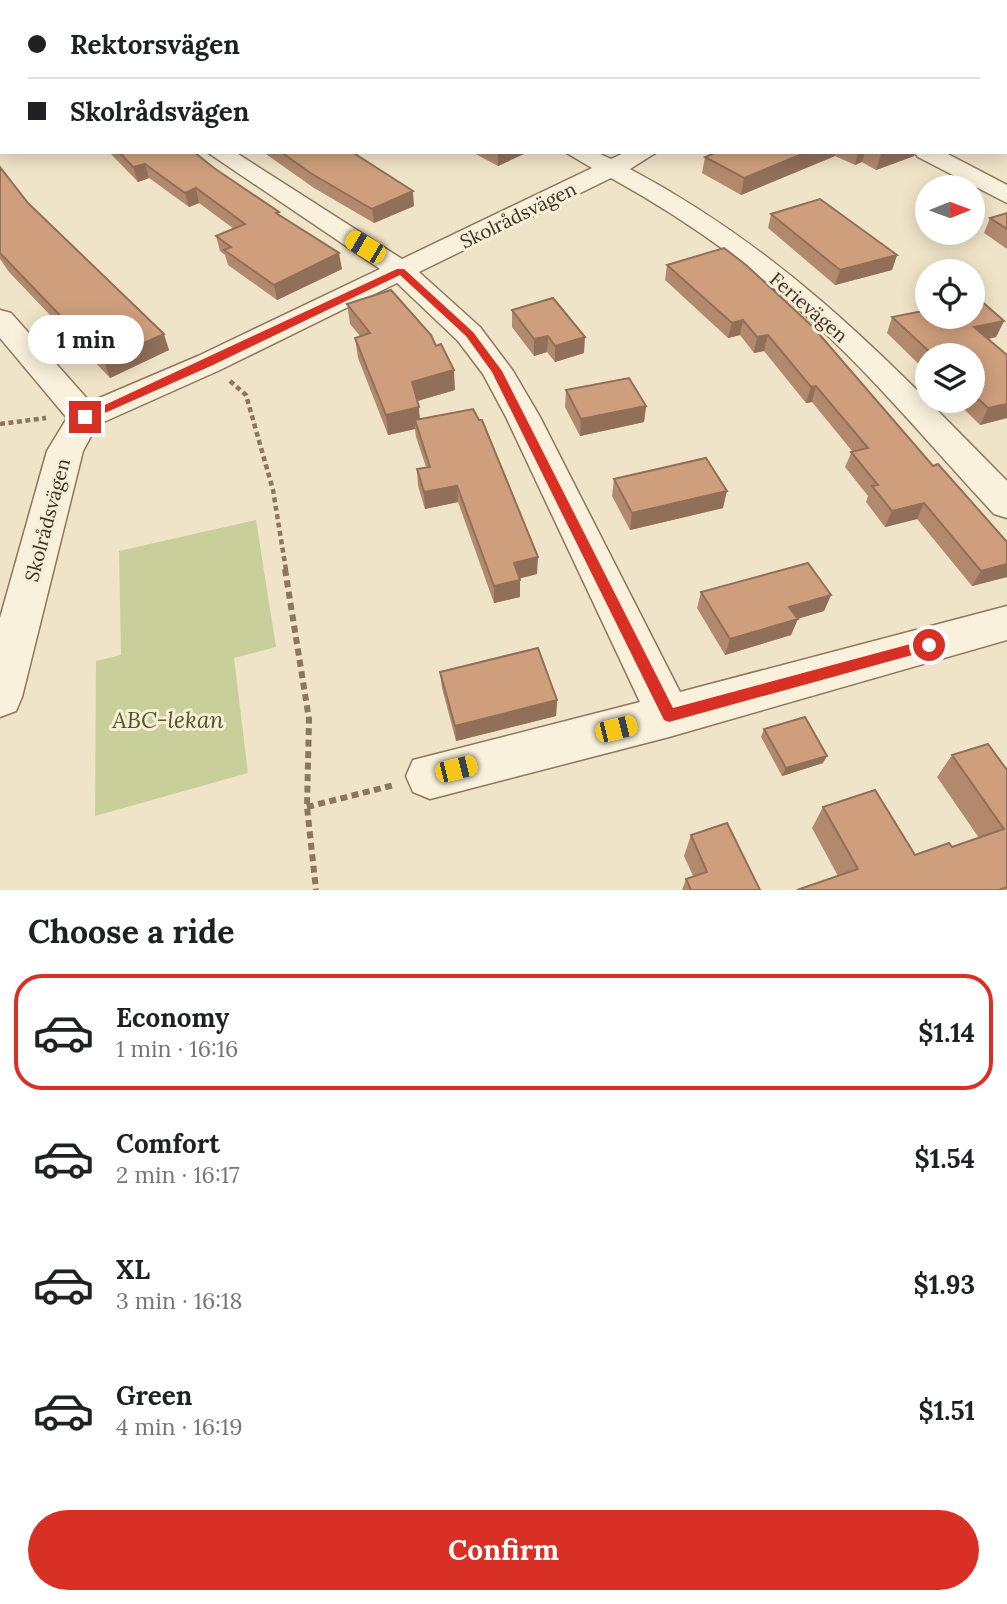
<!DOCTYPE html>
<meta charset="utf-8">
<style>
:root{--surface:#fff;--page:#f2f2f2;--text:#202124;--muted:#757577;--line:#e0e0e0;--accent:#d93025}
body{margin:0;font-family:Lora,serif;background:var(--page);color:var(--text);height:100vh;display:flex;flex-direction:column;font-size:26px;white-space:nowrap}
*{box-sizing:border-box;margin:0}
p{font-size:23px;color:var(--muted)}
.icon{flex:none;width:38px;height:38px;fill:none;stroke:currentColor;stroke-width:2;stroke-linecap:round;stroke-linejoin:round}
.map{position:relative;height:890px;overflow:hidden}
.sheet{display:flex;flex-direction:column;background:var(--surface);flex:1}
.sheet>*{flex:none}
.hud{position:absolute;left:0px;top:0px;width:1008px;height:154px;box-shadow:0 4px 18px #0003;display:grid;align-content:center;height:154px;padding:0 28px;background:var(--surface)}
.needle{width:46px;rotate:89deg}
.tools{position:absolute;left:915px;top:175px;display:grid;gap:14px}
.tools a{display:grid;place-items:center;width:70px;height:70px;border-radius:50%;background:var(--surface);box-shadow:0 4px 18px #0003;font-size:35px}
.end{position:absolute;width:32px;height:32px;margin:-16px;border:9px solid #d93025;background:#fff;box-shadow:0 0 0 4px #fff}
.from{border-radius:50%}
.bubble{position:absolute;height:49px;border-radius:24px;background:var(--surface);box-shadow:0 4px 18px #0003;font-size:23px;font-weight:700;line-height:49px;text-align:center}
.car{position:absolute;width:21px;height:42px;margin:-21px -10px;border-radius:9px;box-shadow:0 0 5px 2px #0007;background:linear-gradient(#f5c518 24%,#345 0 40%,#f5c518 0 76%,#345 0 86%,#f5c518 0)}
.hud b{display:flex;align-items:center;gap:24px;height:66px;font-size:26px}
.hud b+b{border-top:2px solid var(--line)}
.hud i{width:18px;height:18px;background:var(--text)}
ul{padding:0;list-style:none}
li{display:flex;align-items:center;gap:21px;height:116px;margin:0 14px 10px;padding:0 14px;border:4px solid transparent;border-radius:28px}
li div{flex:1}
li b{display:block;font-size:26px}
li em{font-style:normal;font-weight:700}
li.on{border-color:var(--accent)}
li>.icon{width:63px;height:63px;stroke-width:1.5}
h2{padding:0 28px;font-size:32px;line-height:84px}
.cta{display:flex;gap:14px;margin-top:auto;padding:14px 28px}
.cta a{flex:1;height:80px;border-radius:42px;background:var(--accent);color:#fff;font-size:28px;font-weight:700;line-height:80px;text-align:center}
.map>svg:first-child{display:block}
</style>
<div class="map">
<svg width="1007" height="890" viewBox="0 0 1007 890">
<rect width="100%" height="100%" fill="#f0e4c8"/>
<path fill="#c9cf9b" d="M256,520L276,647L234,658L248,773L95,816L96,661L121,655L119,551Z"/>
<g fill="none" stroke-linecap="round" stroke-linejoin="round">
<defs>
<path id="service" d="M714,0H722L723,2H714Z"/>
<g id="minor">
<path d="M531,0H551L553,2H532Z"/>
<rect x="0" y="40" width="2" height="12"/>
<path d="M207,152H235L402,259L592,168L565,152H596L611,159L626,152H657L630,169C786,252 886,358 1007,481V518L994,514C938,454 886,391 826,334C761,273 689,221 611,178L419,272L480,327L513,371L540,417L680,692L1007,606V640L669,737L430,799L413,792L406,776L413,760L640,702L506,417L483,374L458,341L397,283L220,370L97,425L83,451L22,697L16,711L0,717V618L47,451L67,418L0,338V310L11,313L90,402L198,356L380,269Z"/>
<path d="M914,152H944L1007,185V203L918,157Z"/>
</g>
</defs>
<use href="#service" stroke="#8d765c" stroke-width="3"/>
<use href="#minor" stroke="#8d765c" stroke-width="3"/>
<g stroke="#8d765c" stroke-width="2.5" stroke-dasharray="2.5 2" stroke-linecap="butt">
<path d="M67,0L69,2"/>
<path d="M613,0L615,2"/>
<path d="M867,0L871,2"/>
<path d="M54,2L63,0"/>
</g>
<g stroke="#8d765c" stroke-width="4.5" stroke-dasharray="5 3.5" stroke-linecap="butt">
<path d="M230,381L246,395L273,490L286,570"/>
<path d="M0,424L46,418"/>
</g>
<g stroke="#8d765c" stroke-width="6" stroke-dasharray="7 4.5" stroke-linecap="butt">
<path d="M285,569L309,719L307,807L316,890"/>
<path d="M307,807L394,785"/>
</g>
<use href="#service" fill="#faf1dc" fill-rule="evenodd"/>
<use href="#minor" fill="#faf1dc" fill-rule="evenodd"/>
</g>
<g fill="#b2896c">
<path d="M109,152H194L214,168L279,215L342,269L277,300L228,265L225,255L220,251L216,236L234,229L199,203L189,207L149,178L138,182Z"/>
<path d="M263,152H352L414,206L374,223L314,188Z"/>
<path d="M472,152H528L498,166Z"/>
<path d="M717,152H915L914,156L876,170L862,162L855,165L835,156L741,195L702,173L705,157Z"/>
<path d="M0,167L28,203L169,350L110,378L9,272L0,259Z"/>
<path d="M1007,213V249L984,233L990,218Z"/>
<path d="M771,214L897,255L892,270L835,285L768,228Z"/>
<path d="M724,248L1007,542V577L972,586L917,519L885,527L866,502L868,496L845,467L852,451L812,402L806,403L764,351L754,353L740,335L728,338L665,280L667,265Z"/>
<path d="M347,304L455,390L417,401L420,419L537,574L520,578V597L494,603L458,502L425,509L418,486L417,469L426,467L416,437L415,429L388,435L358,358L355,338L360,336L350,324Z"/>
<path d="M512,310L584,353L555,362L547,352L534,356L512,327Z"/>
<path d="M892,317L1004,321L996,337L988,339L1007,418L980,425L956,401H973V355H928V373L887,333Z"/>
<path d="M566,390L646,406L644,422L580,436L565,407Z"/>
<path d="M614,479L723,508L630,530L612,496Z"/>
<path d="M701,592L831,595L824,611L797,619L791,635L725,655L697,608Z"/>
<path d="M440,672L557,700L556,716L456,741L442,688Z"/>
<path d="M764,729L823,763L782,776L761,737Z"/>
<path d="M952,755L1007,770V890L838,876L812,828L823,807L915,855L952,847L979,838L937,777Z"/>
<path d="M691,835L760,890H682L686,879L693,876L684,856Z"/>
</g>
<g fill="#916f58">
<path d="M498,152H528L498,166Z"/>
<path d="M807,152H835V156L741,195L744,178Z"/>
<path d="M858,152H865L862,162L855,165Z"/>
<path d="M886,152H915L914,156L876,170L881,154Z"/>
<path d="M145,164L149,178L138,182L133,167Z"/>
<path d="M196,188L199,203L189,207L185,193Z"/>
<path d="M413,191L414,206L374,223L372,209Z"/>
<path d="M339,253L342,269L277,300L274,285Z"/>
<path d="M897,255L892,270L835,285L840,270Z"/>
<path d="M743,320L740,335L728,338L732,323Z"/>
<path d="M1004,321L996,337L967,343L974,327Z"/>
<path d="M164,334L169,350L110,378L104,361Z"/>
<path d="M768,335L764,351L754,353L757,337Z"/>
<path d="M548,336L547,352L534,356V339Z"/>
<path d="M585,337L584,353L555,362V346Z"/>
<path d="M454,370L455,390L414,402L412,382Z"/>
<path d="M816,386L812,402L806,403L811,387Z"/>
<path d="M1007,404V418L980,425L988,408Z"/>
<path d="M646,406L644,422L580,436L581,419Z"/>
<path d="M419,407L420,428L415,420V429L388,435L386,415Z"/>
<path d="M457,486L458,502L425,509L424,492Z"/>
<path d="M727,491L723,508L630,530L632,513Z"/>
<path d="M924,503L917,519L885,527L892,511Z"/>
<path d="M538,557L537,574L514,580V563Z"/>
<path d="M1007,564V577L972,586L981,571Z"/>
<path d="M520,580V597L494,603V586Z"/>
<path d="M831,595L824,611L783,623L789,607Z"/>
<path d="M798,619L791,635L725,655L730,639Z"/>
<path d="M557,700L556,716L456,741L455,726Z"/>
<path d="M827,756L823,763L782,776L786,768Z"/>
</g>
<g fill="#cf9f7d" stroke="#916f58" stroke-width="2">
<path d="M237,0H535L539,2H239Z"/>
<path d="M119,152H194L214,168L279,212L276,213L339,253L274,285L224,250L231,247L216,236L245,224L196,188L185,193L145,164L133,167Z"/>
<path d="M281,152H352L413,191L372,209L312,174Z"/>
<path d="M717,152H807L744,178L705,157Z"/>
<path d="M0,167L28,203L164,334L104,361L0,253Z"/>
<path d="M820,199L897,255L840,270L771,214Z"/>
<path d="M1007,213V229L990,218Z"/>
<path d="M724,248L746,265L813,327L933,466L938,464L1007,542V564L981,571L924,503L892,511L872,486L878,485L851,452L868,448L816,386L811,387L768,335L757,337L743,320L732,323L667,265Z"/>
<path d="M391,290L431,335L436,346L441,344L454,370L412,382L419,407L386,415L355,338L370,333L347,304Z"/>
<path d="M553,298L585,337L555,346L548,336L534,339L512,310Z"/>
<path d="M979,299L1004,321L974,327L1007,355V404L988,408L973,394V355H933L892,317L928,310V317H973V300Z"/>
<path d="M629,378L646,406L581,419L566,390Z"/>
<path d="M473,409L479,420H482L538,557L514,563L520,580L494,586L457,486L424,492L417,469L430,467L415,420Z"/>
<path d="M706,458L727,491L632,513L614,479Z"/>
<path d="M808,563L831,595L789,607L798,619L730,639L701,592Z"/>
<path d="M538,648L557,700L455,726L440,672Z"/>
<path d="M805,717L827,756L786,768L764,729Z"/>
<path d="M988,744L1007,770V887L999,890H797L858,869L823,807L875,790L915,855L949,843L952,847L1004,829L952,755Z"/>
<path d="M727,823L760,890H691L686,879L707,872L691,835Z"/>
</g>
<path fill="#d93025" d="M397,269H404L473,332L502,371L673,708L929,639L934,640V649L669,722L664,720L492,372L466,336L400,275L213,365L89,420L79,417Z"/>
<g text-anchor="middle" stroke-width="6" stroke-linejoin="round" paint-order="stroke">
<g font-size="19" fill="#3d2e20" stroke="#f7eed8">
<text transform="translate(518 215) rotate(-26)" y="7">Skolrådsvägen</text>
<text transform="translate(809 307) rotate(41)" y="7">Ferievägen</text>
<text transform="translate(47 520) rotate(-75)" y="7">Skolrådsvägen</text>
</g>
<g font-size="23" font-style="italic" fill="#4d5a26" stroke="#f7eed8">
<text x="168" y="728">ABC-lekan</text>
</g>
</g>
</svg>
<div class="tools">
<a><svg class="needle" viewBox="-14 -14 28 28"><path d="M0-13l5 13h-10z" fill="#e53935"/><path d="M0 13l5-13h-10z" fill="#757577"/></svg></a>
<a><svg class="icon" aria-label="locate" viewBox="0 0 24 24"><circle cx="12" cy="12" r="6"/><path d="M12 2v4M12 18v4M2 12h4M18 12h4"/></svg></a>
<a><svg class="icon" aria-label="layers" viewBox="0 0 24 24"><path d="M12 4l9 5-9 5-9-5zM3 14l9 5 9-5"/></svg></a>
</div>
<i class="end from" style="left:929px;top:645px"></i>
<i class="end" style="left:85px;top:417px"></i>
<div class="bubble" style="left:28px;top:315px;width:116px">1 min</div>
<i class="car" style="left:365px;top:247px;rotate:300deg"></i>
<i class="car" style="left:616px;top:729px;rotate:76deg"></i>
<i class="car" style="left:456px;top:769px;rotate:76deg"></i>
<div class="hud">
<b><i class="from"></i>Rektorsvägen</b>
<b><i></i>Skolrådsvägen</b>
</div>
</div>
<section class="sheet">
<h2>Choose a ride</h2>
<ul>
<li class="on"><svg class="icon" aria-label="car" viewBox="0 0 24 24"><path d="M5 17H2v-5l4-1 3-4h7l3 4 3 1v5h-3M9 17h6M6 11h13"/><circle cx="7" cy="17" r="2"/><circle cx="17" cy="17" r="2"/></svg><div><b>Economy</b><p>1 min · 16:16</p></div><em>$1.14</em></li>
<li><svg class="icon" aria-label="car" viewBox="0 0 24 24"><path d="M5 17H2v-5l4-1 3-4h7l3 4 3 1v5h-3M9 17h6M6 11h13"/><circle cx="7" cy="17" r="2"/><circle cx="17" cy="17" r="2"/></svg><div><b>Comfort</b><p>2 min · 16:17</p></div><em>$1.54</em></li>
<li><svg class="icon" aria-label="car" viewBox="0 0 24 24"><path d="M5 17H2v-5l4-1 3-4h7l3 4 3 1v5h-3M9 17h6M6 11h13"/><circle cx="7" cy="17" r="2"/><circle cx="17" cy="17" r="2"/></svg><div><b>XL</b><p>3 min · 16:18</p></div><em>$1.93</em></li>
<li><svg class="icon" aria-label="car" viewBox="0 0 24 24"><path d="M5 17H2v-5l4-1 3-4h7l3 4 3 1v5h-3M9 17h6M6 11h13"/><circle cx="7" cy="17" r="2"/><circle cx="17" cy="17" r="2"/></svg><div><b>Green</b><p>4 min · 16:19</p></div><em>$1.51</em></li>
</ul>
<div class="cta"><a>Confirm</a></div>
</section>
